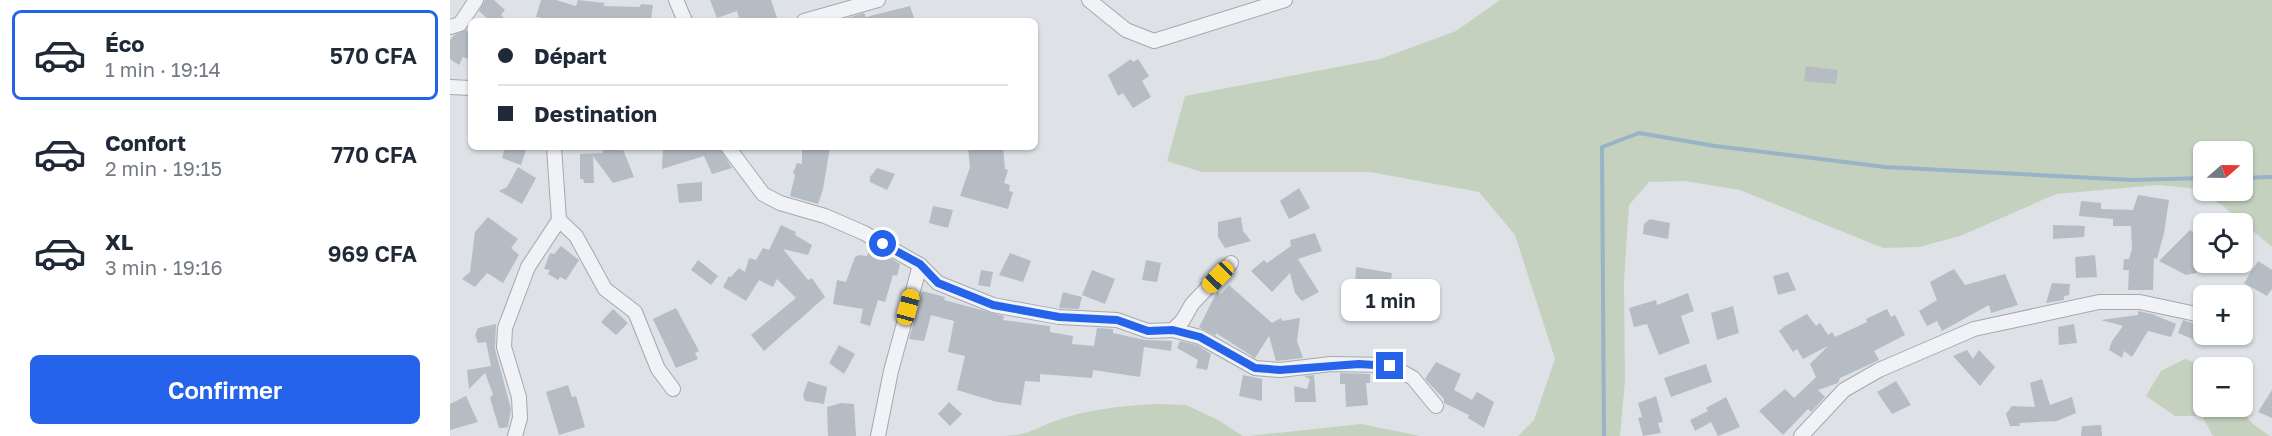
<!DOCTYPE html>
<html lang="fr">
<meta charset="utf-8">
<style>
:root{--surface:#fff;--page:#f6f6f7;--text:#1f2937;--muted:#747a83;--line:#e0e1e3;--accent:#2563eb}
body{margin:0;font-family:"Golos Text",sans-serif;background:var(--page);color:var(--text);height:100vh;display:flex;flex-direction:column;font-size:22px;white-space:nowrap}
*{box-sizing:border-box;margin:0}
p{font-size:20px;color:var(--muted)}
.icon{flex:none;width:33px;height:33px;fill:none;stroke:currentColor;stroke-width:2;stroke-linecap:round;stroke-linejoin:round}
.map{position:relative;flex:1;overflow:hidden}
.panel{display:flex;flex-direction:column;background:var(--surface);width:450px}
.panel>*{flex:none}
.banner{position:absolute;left:18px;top:18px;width:570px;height:132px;border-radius:9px;box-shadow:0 2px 4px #0004;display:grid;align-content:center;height:132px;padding:0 30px;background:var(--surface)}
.needle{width:39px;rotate:70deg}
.controls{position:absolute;left:1743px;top:141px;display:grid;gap:12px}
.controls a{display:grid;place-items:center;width:60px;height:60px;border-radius:9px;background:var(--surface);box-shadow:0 2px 4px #0004;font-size:30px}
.end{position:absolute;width:27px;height:27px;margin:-14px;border:8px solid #2563eb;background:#fff;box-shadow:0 0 0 3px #fff}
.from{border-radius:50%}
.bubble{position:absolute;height:42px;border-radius:9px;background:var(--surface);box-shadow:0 2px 4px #0004;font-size:20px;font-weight:600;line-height:42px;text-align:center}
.car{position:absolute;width:18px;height:36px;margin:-18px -9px;border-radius:8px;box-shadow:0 0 4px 2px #0007;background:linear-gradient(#f5c518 24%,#345 0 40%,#f5c518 0 76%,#345 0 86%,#f5c518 0)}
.banner b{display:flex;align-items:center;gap:21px;height:57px;font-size:22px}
.banner b+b{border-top:2px solid var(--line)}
.banner i{width:15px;height:15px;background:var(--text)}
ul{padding:10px 0 0;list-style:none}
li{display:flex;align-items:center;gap:18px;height:90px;margin:0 12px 9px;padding:0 18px;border:3px solid transparent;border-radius:9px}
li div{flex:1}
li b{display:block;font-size:22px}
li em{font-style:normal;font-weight:600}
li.active{border-color:var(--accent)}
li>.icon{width:54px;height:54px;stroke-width:1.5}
.button{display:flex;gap:12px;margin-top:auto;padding:12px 30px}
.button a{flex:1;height:69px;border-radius:9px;background:var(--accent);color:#fff;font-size:24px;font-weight:600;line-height:69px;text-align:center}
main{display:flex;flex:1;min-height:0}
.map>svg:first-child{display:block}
</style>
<main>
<section class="panel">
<ul>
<li class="active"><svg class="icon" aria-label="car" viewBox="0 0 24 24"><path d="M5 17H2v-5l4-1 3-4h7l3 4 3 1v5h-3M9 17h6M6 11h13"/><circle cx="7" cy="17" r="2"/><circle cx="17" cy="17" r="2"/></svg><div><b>Éco</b><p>1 min · 19:14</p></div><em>570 CFA</em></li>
<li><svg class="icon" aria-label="car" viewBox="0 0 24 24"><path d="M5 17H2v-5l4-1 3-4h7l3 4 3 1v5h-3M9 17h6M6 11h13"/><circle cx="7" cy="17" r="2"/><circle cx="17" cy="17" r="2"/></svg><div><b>Confort</b><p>2 min · 19:15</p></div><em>770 CFA</em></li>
<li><svg class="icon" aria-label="car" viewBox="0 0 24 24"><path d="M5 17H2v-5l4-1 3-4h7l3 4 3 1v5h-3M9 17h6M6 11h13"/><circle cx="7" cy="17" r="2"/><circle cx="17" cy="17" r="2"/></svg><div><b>XL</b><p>3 min · 19:16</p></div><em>969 CFA</em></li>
</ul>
<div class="button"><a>Confirmer</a></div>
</section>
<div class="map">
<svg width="1822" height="436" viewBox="0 0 1822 436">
<rect width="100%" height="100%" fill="#dee2e7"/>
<g fill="#c5d1bf" fill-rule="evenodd">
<path d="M1050,0H1822V247L1772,205L1740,188L1708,185L1606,194L1510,236L1469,247L1433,248L1290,190L1235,181L1199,182L1179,205L1174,281L1175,381L1170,436H1068L1084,420L1105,359L1065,235L1029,192L920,172H752L717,161L735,96L930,59L1006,31ZM1754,152H1792V190H1754Z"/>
<path d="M1735,359L1759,367L1754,368V406L1788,407L1803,424L1820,436H1763L1752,416H1725L1696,396L1711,371Z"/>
<path d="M706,404L736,405L768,420L793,436H552C580,435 581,430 605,421C637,409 673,406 706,404Z"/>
<path d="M911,424L970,436H798H799Z"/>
</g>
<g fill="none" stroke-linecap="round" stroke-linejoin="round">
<g stroke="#99b3c7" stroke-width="4">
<path d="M1792,178L1822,177"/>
<path d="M1154,436L1152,147L1189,133L1265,146L1435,167L1683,180L1754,178"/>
</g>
</g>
<g fill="#b5bcc4">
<path d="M35,0H44L55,10L51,15L57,21H40L29,11Z"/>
<path d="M91,0H106L126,6L128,0L155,3L153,6L190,7L191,4L203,5L201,19L110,21L86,17Z"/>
<path d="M260,0H321L327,18L318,21H290L287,11L267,18Z"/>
<path d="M460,6L465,21H387L414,13L416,17Z"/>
<path d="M16,30L21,34V53L17,59L13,57L9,65L0,59V40L4,35Z"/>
<path d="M681,59L683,62L688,59L699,76L692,81L701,97L683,108L673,93L668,96L658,75Z"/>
<path d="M1356,66L1388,70L1386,84L1354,81Z"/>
<path d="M55,147H77L71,165L52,158Z"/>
<path d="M153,147H172L184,177L163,183L143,156L144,183H134L133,179H130V154L153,153Z"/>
<path d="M213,147H269L282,168L262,174L254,156L212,169Z"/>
<path d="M352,147H380L373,189L368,204L340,196L345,175L343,173L347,163L352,164Z"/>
<path d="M518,147H553L555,169L558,170L554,183L560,185L559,191L563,192L558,209L510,196L520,167Z"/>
<path d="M68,167L86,178L72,204L49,191L57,187Z"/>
<path d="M427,168L445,174L437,190L420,182V177Z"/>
<path d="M252,182V201L229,203L227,184Z"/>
<path d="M849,188L860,208L839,219L830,201Z"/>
<path d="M1688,195L1719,200L1714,233L1707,259L1704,258L1703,290H1678L1679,270H1673L1674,259H1679L1682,249L1681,226H1663V219L1629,216L1631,201L1651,203V209L1683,210Z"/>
<path d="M483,206L503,210L498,228L479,223Z"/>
<path d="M38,217L68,239L61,248L69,255L53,283L37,273L25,287L12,279L20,272L25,232Z"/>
<path d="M791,217L793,231L801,241L775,248L768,237V222Z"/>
<path d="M1200,219L1220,223L1218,239L1193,234L1194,224Z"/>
<path d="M331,225L346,232L345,235L362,245L358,255L333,249L358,280L362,278L375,297L314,351L301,335L346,298L327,279L323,287L309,280L296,301L273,287L279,276L281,277L289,268L295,272L299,258L306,260L313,248L319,250Z"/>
<path d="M1603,225L1635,226L1634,237L1603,239Z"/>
<path d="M1740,230L1754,238V260L1746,273L1736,275L1709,261Z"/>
<path d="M865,233L872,251L848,259L869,292L852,301L845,293L840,273L822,292L801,271L814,260L817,263L841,246L840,240Z"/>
<path d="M111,246L129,260L116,280L110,277L108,280L98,274L100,270L94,269L100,253L104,254Z"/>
<path d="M418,253L430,258L435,255L450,264L447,276L443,275L435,302L428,300L420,326L410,323L413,309L383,304L387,280L396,282L405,257L409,255L417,256Z"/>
<path d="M560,253L581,261L573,282L549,275Z"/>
<path d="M1645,255L1647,277L1626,278L1625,257Z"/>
<path d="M248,260L268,276L261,285L241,270Z"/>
<path d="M696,260L711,263L707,282L692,280Z"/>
<path d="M1808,261L1822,270V289L1817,296L1794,283Z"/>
<path d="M906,267L942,273L940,286L920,282L919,290L905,289Z"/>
<path d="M1504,269L1515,285L1555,274L1568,305L1541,313L1539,305L1492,331L1487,321L1477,326L1469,311L1487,300L1480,282Z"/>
<path d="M531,270L543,272L540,287L528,285Z"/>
<path d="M642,270L665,279L655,304L632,295Z"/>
<path d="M1338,272L1346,290L1328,295L1323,276Z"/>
<path d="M1602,283L1620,284L1619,295L1614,296V300L1596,303Z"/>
<path d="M779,285L822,323L831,318L832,321L850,318L847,341L853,358L826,361L819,336L805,358L766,333V336L749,327L767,292L771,294Z"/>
<path d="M472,291L495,297L494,300L554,316L553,320L600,326V332L623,336L622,344L644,346L647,328L663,329V333L695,340L722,341L721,351L694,347L690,377L643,370L642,378L590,374V382L575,381L571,405L547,402L507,390L515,356L498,352L504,321L481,315L474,341L459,339Z"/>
<path d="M613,292L632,297L629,309L609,308Z"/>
<path d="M1238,293L1244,311L1231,316L1240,343L1209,355L1197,324L1184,327L1179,308L1206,300L1207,305Z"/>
<path d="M1283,306L1289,333L1267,340L1261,313Z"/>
<path d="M226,308L249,351L245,353L248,359L226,368L203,319Z"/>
<path d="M163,309L178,323L166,335L151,322Z"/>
<path d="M1437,309L1441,317L1445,315L1455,335L1424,351L1429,360L1390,378L1388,383L1368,390L1375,397L1361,412L1358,409L1333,435L1309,411L1335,389L1344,398L1362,381L1366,377L1360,364L1378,346L1353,359L1347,349L1343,352L1329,331L1335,326L1357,314L1366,326L1370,323L1378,335L1382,332L1385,337L1417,322L1416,319Z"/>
<path d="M1688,311L1702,314L1726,324L1721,337L1698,331L1682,357L1674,351L1672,358L1659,350L1662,341L1673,326L1651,320L1688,315Z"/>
<path d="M1733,320L1754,327L1750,342L1728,333Z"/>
<path d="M46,324L45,349L61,409L58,427L54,428H49L40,398L43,394L35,373L19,389L17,370L41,366L36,342L28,343L25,335L28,328Z"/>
<path d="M1624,324L1627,343L1609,345L1608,327Z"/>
<path d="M730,341L747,345L761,354L757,370L746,368L748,360L727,348Z"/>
<path d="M389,345L405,354L394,374L379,363Z"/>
<path d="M1517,350L1523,359L1529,350L1545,367L1530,386L1503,356Z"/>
<path d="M986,362L1011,374L1004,390L1022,400L1027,392L1044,402L1034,428L1018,418L1019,415L994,403V399L975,379Z"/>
<path d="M1256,364L1262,382L1221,397L1214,378Z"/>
<path d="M890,373L920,374V383H916L918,405L896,407L895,384H890Z"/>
<path d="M793,375L812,379V401L789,396Z"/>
<path d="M864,375L866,402H845L844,386L857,389L860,379L854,376Z"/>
<path d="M1592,379L1600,405L1622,397L1626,413L1607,421L1569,423L1570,426H1560L1556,414L1562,406L1585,407L1580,383Z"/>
<path d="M358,381L377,387L374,404L355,401L353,395Z"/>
<path d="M1446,381L1461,405L1442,414L1427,392Z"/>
<path d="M118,385L122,397L126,396L135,427L109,435L96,392Z"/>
<path d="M1822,390V418L1808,412Z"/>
<path d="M16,396L28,422L0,430V404Z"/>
<path d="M1206,396L1213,422L1208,423L1211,433L1193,436L1188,418L1192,417L1188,403Z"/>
<path d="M1276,397L1290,427L1268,436L1261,422L1245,431L1240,420L1258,411L1256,408Z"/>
<path d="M499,402L512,414L500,426L488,414Z"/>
<path d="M391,403L404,404L406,436H378L377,407Z"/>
<path d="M1651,425L1652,436H1631L1632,426Z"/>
</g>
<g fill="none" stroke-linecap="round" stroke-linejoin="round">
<defs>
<g id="minor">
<path d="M226,0L235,21"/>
<path d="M639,0L676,30L704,41L835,0"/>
<path d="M354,21L428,0"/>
<path d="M0,27L10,24L26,0"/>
<path d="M0,87L21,88"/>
<path d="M104,147L109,220L126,236L155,289L185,312L208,369L223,389"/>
<path d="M278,147L313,194L330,203L375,216L414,233L470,265L488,283L543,305L609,317L667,320L698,331L723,330L733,320L742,304L781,263"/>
<path d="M723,330L750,337L805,368L830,370L881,364L940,365L963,378L986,406"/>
<path d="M65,436L70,418L69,397L54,347L55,328L78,267L109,220"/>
<path d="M428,436L441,371L470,265"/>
<path d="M1351,436L1394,390L1429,370L1524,329L1649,302H1690L1746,314"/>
</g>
</defs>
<use href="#minor" stroke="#a3a9b1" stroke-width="16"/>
<use href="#minor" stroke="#f0f2f6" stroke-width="14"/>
</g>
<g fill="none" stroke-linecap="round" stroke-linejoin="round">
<path stroke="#2563eb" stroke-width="8" d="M433,244L470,264L488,283L543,305L609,317L667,320L698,331L723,330L750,337L805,368L830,370L909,364L940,366"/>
</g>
</svg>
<div class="controls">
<a><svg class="needle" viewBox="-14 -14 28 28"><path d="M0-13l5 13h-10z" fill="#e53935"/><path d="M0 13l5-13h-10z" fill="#747a83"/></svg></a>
<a><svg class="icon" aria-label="locate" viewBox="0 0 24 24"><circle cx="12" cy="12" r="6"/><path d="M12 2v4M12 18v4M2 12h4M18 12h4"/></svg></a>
<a>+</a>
<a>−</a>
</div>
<i class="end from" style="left:433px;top:244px"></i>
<i class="end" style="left:940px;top:366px"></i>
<div class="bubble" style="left:891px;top:279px;width:99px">1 min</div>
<i class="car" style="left:768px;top:277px;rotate:224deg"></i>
<i class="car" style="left:458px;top:307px;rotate:15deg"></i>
<div class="banner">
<b><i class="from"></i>Départ</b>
<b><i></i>Destination</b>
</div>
</div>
</main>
